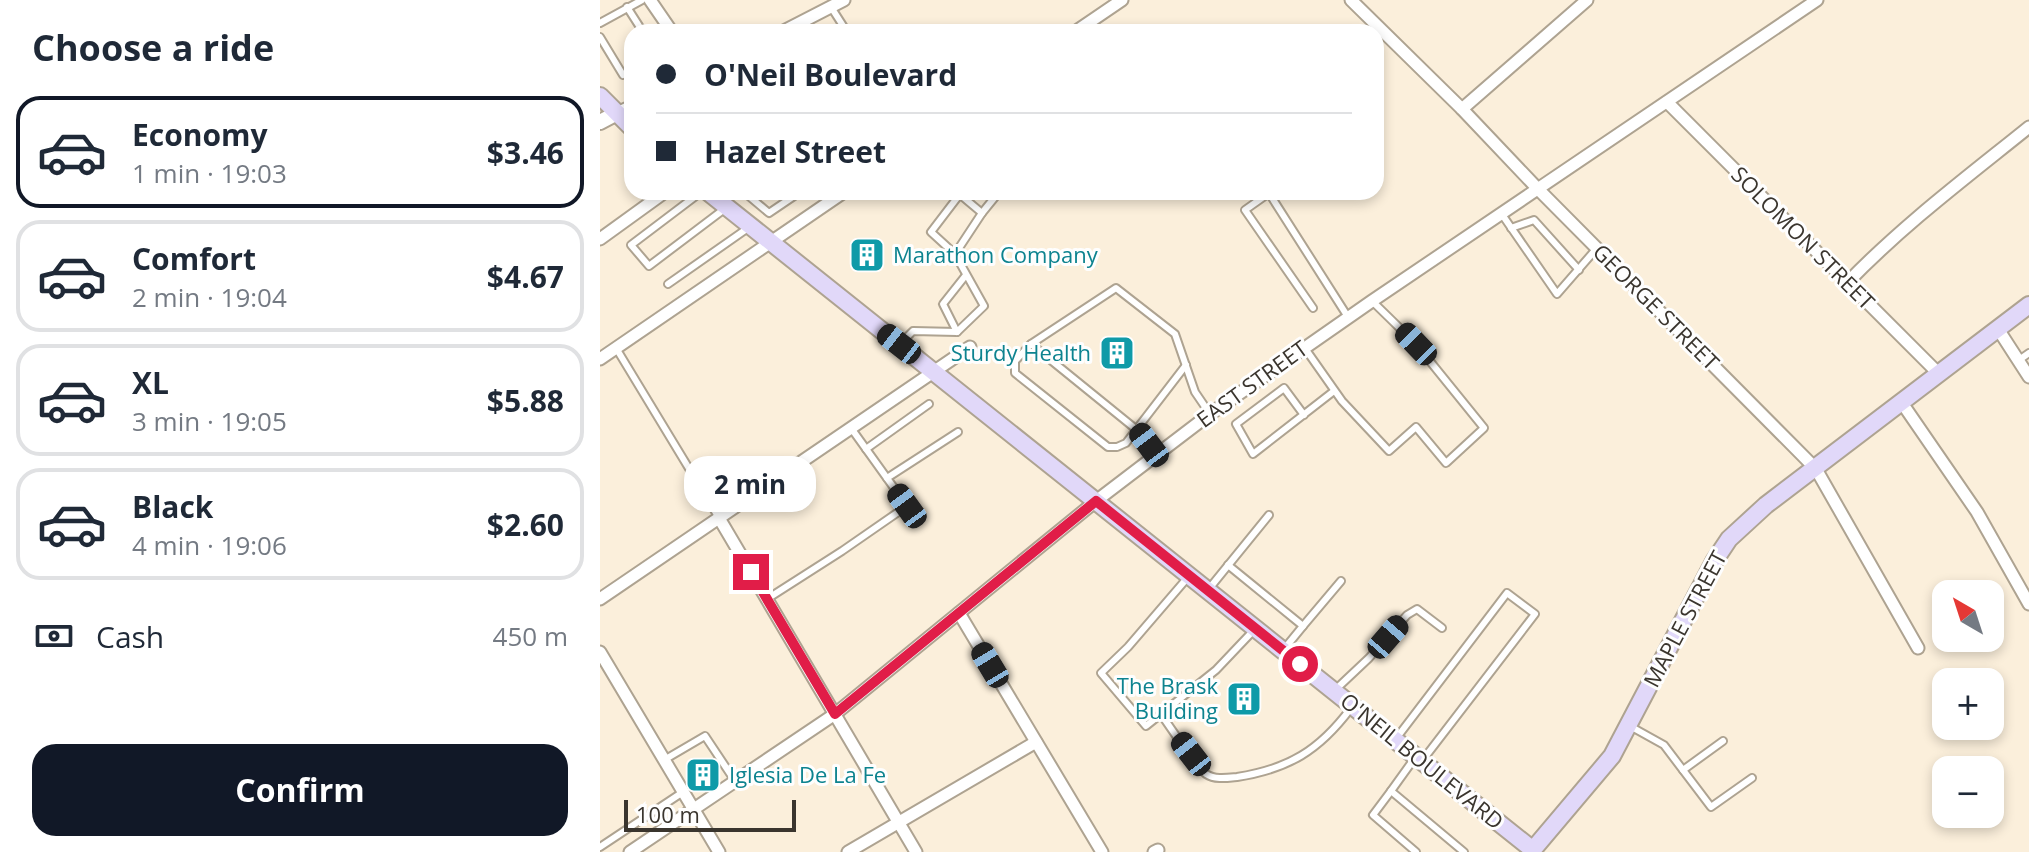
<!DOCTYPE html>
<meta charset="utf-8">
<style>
:root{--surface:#fff;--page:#f6f6f7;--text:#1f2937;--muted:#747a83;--line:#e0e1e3;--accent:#111827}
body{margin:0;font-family:"Open Sans",sans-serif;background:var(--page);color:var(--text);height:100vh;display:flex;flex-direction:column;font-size:30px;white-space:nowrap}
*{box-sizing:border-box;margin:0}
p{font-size:26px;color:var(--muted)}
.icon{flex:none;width:44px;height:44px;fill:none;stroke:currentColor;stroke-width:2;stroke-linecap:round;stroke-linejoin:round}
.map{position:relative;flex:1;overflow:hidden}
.details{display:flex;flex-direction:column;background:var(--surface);width:600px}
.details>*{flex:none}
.hud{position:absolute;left:24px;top:24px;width:760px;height:176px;border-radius:24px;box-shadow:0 4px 12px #0003;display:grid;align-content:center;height:176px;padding:0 32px;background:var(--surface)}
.needle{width:52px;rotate:321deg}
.buttons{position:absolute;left:1332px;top:580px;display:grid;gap:16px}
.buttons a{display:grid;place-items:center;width:72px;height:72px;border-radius:16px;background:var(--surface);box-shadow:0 4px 12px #0003;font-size:40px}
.scale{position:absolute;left:24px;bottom:20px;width:172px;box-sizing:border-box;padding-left:8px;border:4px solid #3a352e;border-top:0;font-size:22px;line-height:28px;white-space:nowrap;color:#3a352e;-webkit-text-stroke:6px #fefefe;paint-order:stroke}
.end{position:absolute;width:36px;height:36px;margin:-18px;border:10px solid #e11d48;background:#fff;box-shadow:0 0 0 4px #fff}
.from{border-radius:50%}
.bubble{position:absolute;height:56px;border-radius:24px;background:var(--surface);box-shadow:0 4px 12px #0003;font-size:26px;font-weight:700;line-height:56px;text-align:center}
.car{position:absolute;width:24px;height:48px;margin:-24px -12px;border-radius:10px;box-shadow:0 0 6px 2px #0007;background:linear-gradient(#222 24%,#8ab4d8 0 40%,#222 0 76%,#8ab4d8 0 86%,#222 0)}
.hud b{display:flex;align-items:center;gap:28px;height:76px;font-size:30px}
.hud b+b{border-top:2px solid var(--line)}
.hud i{width:20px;height:20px;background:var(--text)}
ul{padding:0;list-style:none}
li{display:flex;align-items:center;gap:24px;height:112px;margin:0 16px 12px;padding:0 16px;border:4px solid var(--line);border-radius:24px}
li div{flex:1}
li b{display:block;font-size:30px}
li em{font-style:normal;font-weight:700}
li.current{border-color:var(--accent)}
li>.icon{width:72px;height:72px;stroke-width:1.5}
h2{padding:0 32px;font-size:36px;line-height:96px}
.pay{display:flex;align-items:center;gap:20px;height:88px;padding:0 32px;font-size:30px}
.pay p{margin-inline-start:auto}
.button{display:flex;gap:16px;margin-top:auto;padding:16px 32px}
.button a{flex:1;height:92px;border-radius:24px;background:var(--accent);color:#fff;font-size:32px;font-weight:700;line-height:92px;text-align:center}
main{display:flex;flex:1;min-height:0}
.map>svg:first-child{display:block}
</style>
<main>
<section class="details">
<h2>Choose a ride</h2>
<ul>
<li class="current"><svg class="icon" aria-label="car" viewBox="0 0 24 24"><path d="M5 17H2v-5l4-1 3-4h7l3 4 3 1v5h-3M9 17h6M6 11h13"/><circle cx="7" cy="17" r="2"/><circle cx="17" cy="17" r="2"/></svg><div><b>Economy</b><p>1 min · 19:03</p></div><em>$3.46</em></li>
<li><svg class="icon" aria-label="car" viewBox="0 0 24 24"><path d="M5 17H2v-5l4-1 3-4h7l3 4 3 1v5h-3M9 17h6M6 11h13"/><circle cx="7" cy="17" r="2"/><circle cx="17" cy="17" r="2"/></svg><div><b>Comfort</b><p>2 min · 19:04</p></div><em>$4.67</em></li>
<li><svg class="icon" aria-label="car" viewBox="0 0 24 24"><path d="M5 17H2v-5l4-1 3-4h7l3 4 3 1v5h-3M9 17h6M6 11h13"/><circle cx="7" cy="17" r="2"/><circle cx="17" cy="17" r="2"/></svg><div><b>XL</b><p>3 min · 19:05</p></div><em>$5.88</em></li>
<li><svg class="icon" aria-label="car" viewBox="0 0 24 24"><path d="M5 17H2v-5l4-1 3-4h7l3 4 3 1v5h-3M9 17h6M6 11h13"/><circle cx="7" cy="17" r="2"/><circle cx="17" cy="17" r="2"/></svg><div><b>Black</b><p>4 min · 19:06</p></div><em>$2.60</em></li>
</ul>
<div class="pay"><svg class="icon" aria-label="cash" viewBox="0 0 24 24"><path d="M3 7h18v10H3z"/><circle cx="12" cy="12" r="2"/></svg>Cash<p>450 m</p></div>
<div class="button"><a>Confirm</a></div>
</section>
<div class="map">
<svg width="1429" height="852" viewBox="0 0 1429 852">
<rect width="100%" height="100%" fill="#fbefdb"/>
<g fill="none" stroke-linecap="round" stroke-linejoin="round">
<defs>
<g id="service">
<path d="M27,7L43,32"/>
<path d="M231,7L247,32"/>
<path d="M205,21L211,32"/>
<path d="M0,23L42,0"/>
<path d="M0,37L23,75L32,70"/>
<path d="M101,192L31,245L49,266L127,207"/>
<path d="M144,192L169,213L200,192"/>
<path d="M382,213L399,192"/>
<path d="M901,213L957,294L997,248"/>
<path d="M911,228L934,220L979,270"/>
<path d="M355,254L331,232L360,194"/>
<path d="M68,284L148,228"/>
<path d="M713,308L645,210L669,193L748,317"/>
<path d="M357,332L343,304L366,275"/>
<path d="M301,343L313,331L357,332L384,306L355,254L382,213L357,192"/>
<path d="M431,344L415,361V373L508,447H517L526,443L586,365"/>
<path d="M704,347L742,401L789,451L816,427L846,463L884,428L816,344L772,301"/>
<path d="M16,348L119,518"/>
<path d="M1419,360L1429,353"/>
<path d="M704,415L684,388L636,424L653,454L734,391"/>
<path d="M266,449L329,404"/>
<path d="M556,454L537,430L431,344L516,288L575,334L595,392L610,414"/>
<path d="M287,478L358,432"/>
<path d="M628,565L703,626L685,648"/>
<path d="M589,576L528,647L501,673L546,726L616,670L653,631"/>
<path d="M608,590L669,515"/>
<path d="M167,599L242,551L307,506L251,428"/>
<path d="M703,626L741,581"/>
<path d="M734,691L769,658L807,615L817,609L842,628"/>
<path d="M561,714C570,727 596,766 606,774C615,780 627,778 637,777C688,769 719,751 751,708"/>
<path d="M1028,725L1064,745L1111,807L1152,778"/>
<path d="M795,740L907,593L935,614L822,761"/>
<path d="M814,759L791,791L864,852"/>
<path d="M64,760L105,736L135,781"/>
<path d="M1083,770L1123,741"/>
<path d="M791,791L773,815L816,852"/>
<path d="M0,847L83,792"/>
</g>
<g id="minor">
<path d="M50,0L72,32"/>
<path d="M751,0L862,109L937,188L1216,469L1318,648"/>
<path d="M182,32L244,0"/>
<path d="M475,32L522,0"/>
<path d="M1067,102L1339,374"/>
<path d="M862,109L987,0"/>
<path d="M17,113L32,106"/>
<path d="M0,239L65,192"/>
<path d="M1247,283C1303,225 1367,177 1429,127"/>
<path d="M1398,329L1429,377"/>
<path d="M0,359L244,192"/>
<path d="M1302,403L1377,512L1429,604"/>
<path d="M119,518L316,852"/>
<path d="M0,599L370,347"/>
<path d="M359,613L502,852"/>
<path d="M0,652L119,852"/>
<path d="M30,852L235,714L496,501L610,414L772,301L1217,0"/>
<path d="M248,852L436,742"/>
<path d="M554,852L558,850"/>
</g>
<path id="tertiary" d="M0,122L17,113"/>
<g id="secondary">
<path d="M0,96L32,128"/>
<path d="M108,192L933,850"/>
<path d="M931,852L1012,756L1115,560L1129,539L1166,505L1429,305"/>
</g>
</defs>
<use href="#service" stroke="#aea391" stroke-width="10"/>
<use href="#minor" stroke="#aea391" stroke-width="15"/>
<use href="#tertiary" stroke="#aea391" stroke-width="18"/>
<use href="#secondary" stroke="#aea391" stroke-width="20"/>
<use href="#service" stroke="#fff" stroke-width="6"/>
<use href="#minor" stroke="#fff" stroke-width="11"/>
<use href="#tertiary" stroke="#fff" stroke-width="14"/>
<use href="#secondary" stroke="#e1d8f9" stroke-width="16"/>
</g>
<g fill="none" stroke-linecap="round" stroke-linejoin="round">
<path stroke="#e11d48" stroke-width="10" d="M151,572L235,714L496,501L700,664"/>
</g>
<defs>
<symbol id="building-square" viewBox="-11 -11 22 22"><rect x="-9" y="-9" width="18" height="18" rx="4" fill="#0f9aa8" stroke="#fefefe"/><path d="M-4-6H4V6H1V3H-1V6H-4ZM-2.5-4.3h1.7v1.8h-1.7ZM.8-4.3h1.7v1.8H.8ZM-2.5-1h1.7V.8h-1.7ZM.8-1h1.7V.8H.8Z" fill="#fff"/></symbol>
</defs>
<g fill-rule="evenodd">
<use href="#building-square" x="247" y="235" width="40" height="40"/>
<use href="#building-square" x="497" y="333" width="40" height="40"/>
<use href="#building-square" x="624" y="679" width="40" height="40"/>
<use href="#building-square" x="83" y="755" width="40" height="40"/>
</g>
<g text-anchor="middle" stroke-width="6" stroke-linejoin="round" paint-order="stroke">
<g font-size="22" fill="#3a352e" stroke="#fefefe">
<text transform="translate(1203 238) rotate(45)" y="8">SOLOMON STREET</text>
<text transform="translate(1056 307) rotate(45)" y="8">GEORGE STREET</text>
<text transform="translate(652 384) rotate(-36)" y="8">EAST STREET</text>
<text transform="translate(1085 619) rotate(-62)" y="8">MAPLE STREET</text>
<text transform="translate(822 761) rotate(39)" y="8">O'NEIL BOULEVARD</text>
</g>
<g font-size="22" fill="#0d838f" stroke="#fefefe" text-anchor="start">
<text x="293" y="263">Marathon Company</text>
<text x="491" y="361" text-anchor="end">Sturdy Health</text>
<text x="618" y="694" text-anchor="end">The Brask<tspan x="618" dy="25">Building</tspan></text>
<text x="129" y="783">Iglesia De La Fe</text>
</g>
</g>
</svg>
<div class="buttons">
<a><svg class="needle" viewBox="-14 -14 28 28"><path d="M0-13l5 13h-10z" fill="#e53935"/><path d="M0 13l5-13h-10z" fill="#747a83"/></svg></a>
<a>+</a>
<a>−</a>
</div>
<div class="scale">100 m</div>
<i class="end from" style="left:700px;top:664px"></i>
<i class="end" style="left:151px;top:572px"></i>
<div class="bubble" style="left:84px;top:456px;width:132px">2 min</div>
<i class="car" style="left:299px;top:344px;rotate:308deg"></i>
<i class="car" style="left:816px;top:344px;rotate:316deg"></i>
<i class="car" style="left:549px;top:445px;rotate:323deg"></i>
<i class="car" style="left:307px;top:506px;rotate:324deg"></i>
<i class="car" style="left:788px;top:637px;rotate:41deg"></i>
<i class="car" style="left:390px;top:665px;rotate:329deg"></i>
<i class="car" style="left:591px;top:754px;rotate:322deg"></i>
<div class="hud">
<b><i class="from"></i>O'Neil Boulevard</b>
<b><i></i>Hazel Street</b>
</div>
</div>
</main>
